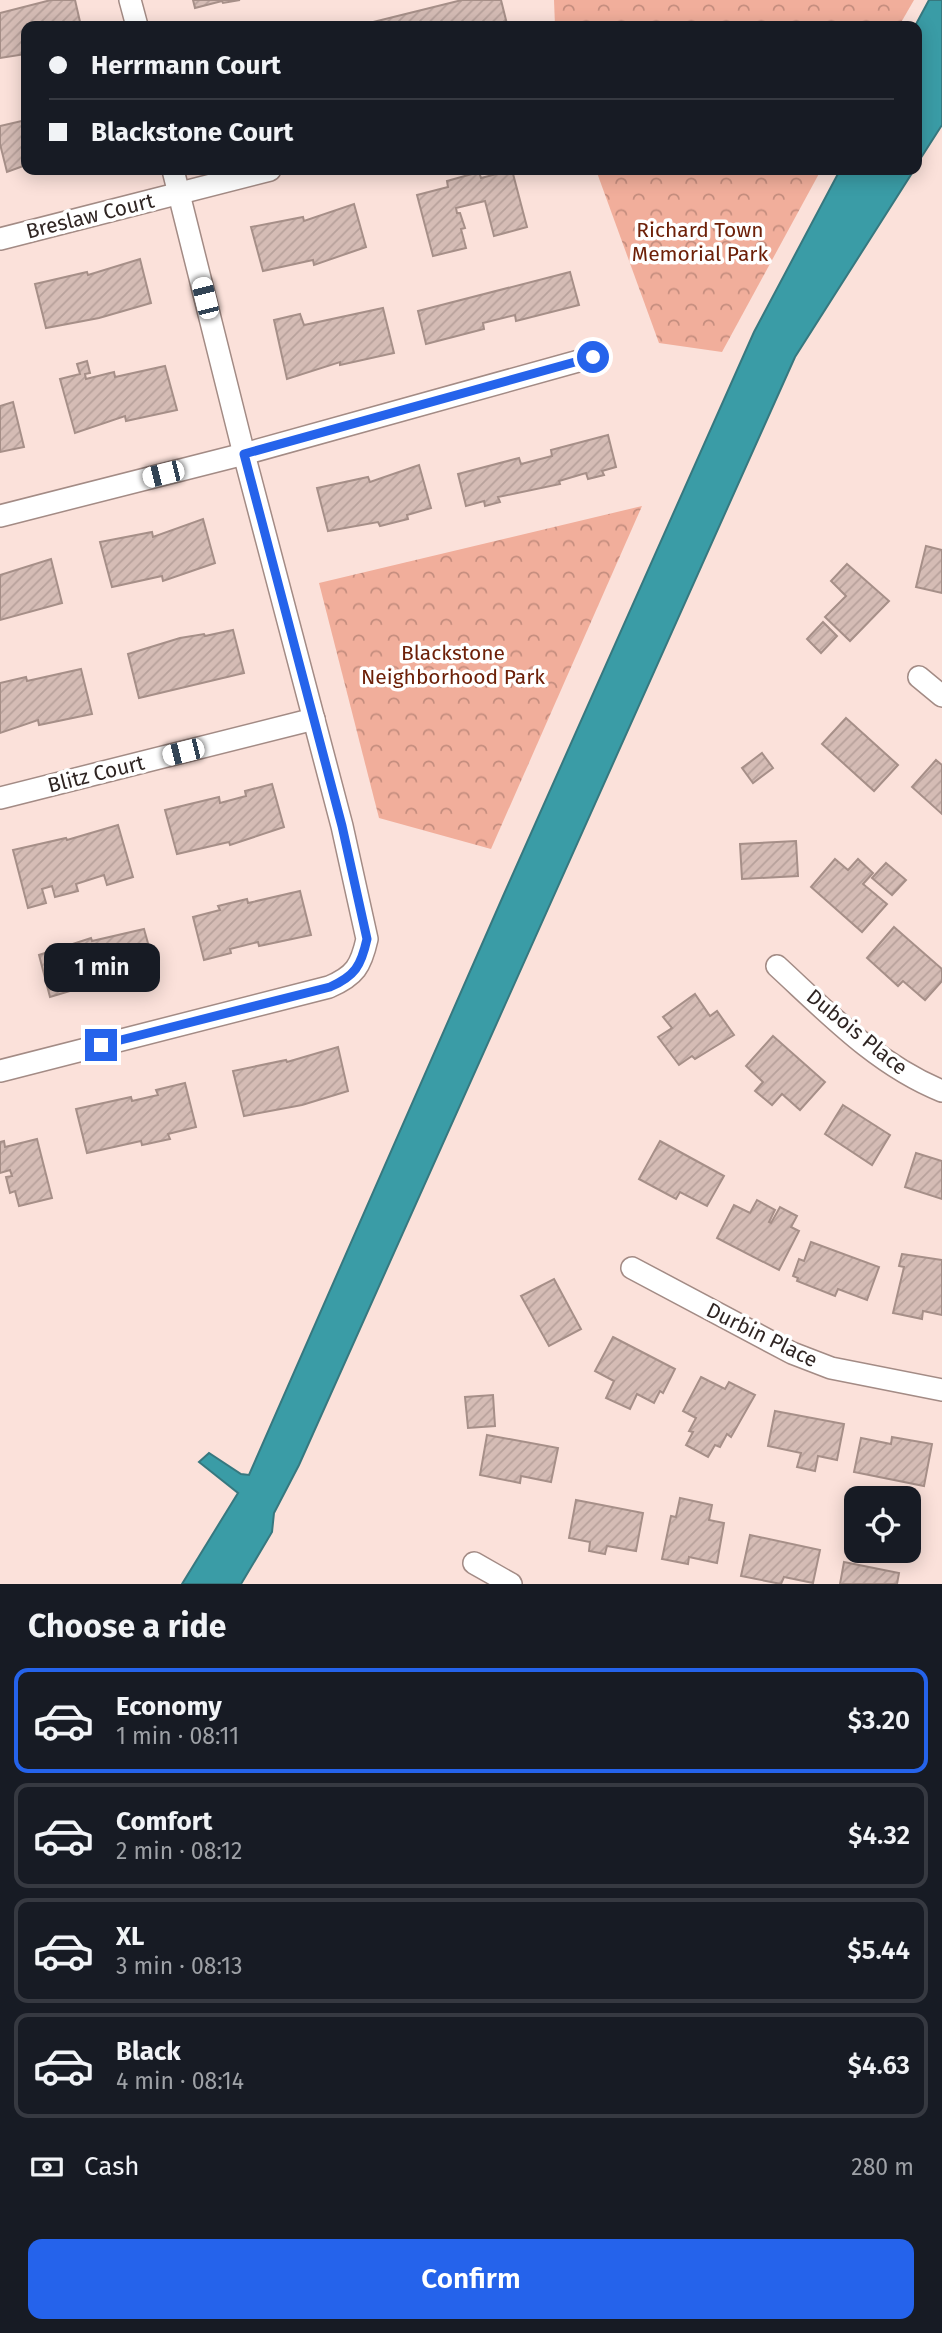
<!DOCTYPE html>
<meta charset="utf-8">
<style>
:root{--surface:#171b24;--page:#20242c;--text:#f1f3f6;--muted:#9ea1a6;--line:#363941;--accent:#2563eb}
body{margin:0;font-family:"Fira Sans",sans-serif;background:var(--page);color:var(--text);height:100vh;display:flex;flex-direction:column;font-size:26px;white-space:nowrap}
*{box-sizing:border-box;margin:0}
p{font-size:23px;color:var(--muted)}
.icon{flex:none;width:38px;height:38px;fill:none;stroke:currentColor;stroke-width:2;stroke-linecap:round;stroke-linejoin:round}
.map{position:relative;height:1584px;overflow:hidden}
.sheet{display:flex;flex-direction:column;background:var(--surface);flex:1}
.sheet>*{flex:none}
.hud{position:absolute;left:21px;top:21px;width:901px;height:154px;border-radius:14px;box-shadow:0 4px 18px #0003;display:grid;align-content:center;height:154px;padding:0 28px;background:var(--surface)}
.buttons{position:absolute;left:844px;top:1486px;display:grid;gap:14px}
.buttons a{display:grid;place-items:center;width:77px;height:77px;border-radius:14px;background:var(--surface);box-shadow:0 4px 18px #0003;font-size:35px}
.end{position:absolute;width:32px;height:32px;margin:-16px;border:9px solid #2563eb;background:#fff;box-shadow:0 0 0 4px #fff}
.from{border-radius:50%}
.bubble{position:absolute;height:49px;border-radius:14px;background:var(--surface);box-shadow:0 4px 18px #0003;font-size:23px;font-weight:600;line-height:49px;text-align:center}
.car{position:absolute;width:21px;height:42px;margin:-21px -10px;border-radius:9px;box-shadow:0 0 5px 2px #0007;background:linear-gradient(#fff 24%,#345 0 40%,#fff 0 76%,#345 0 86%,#fff 0)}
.hud b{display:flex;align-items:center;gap:24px;height:66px;font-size:26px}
.hud b+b{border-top:2px solid var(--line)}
.hud i{width:18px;height:18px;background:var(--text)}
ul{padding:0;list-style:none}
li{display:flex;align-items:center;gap:21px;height:105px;margin:0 14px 10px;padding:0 14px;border:4px solid var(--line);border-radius:14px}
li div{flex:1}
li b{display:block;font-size:26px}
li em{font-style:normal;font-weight:600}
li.current{border-color:var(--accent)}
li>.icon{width:63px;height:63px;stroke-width:1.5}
h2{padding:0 28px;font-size:32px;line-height:84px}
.pay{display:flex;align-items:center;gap:18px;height:77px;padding:0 28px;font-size:26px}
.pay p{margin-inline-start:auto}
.action{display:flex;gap:14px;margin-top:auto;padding:14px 28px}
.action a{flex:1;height:80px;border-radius:14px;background:var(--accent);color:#fff;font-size:28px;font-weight:600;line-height:80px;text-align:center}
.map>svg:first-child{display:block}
</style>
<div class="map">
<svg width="942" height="1584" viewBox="0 0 942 1584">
<defs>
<pattern id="park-crowns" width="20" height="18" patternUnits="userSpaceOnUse" patternTransform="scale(1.75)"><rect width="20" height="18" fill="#f1ae9b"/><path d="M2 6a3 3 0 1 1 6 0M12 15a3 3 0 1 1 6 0" fill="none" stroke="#c48d7e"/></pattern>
<pattern id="building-hatch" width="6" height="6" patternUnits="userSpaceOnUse" patternTransform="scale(1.75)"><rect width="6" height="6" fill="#d5bcb5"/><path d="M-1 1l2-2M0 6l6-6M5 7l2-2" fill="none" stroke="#b7a19b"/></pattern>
</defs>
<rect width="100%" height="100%" fill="#fbe1da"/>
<g fill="url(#park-crowns)">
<path d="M554,0H914L899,26H555Z"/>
<path d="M596,170H821L722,352L659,343Z"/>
<path d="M642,506L491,849L379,818L319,583Z"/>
</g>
<g fill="#3a9ca6" stroke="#37787f" stroke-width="2">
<path d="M929,0H942V125L917,164L915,26Z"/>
<path d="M840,170H914L795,357L299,1465L274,1513L272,1532L241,1584H182L238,1493L199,1462L209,1453L241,1474L249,1475L504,894L754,332Z"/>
</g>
<g fill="url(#building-hatch)" stroke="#a68f88" stroke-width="2">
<path d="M51,0H75L81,26H26V54L0,58V13Z"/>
<path d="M193,0H240L223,3L222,1L195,8Z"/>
<path d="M462,0H501L507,24L499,26H357Z"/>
<path d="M26,120V165L7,172L0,144V126Z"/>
<path d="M512,170L527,227L494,236L485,201L456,208L457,213H460L465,228L461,229L466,248L433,256L417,195L448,187L447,181L479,172L481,178Z"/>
<path d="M354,204L366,247L314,265L313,260L263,271L251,227L303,217L304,221Z"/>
<path d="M140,259L151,303L99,318L46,328L35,284L87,272L88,275Z"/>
<path d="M570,272L579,305L516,321L515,315L483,323L484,329L426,344L418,311Z"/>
<path d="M383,308L394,353L340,365V362L287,379L274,320L300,314L304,325Z"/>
<path d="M87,361L90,373L85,374L86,379L114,372L115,377L165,366L177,410L126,421L125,416L75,433L60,379L80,374L77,364Z"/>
<path d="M13,402L24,447L0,452V406Z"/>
<path d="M608,435L616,467L602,471L604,475L588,479L586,473L559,481L560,484L498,497L500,502L485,506L484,501L466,506L458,474L519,458L521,464L552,456L551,450Z"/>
<path d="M419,465L431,508L407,515L408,519L380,526L378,522L328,531L317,488L368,477L370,482Z"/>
<path d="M203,519L215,563L163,581L162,576L112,587L100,542L152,532L153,537Z"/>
<path d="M926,546L942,550V593L916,587Z"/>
<path d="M51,559L62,603L0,620V575Z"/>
<path d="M847,564L889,601L850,641L825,617L846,596L831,581Z"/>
<path d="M823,622L837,636L821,653L807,639Z"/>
<path d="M233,630L244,673L139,698L128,654L180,638L204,634L205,636Z"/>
<path d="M81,669L92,714L39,725L38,720L0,733V683L26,677L27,681Z"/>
<path d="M846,718L898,765L874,791L822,744Z"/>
<path d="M762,753L773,768L753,783L742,768Z"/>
<path d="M936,760L942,765V814L912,787Z"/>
<path d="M272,784L284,827L230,845L229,842L177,854L165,810L219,797L220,803L246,796L245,791Z"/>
<path d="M118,825L133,877L107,885L104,875L76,884L78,891L55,897L52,886L42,889L46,903L28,908L13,850L66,838L67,840Z"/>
<path d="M796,841L798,876L742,879L740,844Z"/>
<path d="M835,859L848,870L858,859L873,873L863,884L887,904L862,932L811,887Z"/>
<path d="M886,863L906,880L892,895L872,878Z"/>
<path d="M300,891L311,935L259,946L258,942L230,949L231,953L204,960L193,917L220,910L218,906L247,899L248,903Z"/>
<path d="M894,927L942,969V981L925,1000L903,981L898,986L867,958Z"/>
<path d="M144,929L156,972L128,980L103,981L50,997L39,955L91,938L92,941Z"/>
<path d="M695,994L710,1016L717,1011L734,1035L695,1059L692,1056L679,1065L658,1037L672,1028L663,1017Z"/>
<path d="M773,1036L825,1082L800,1110L782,1094L772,1105L755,1091L763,1082L746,1066Z"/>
<path d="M338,1047L348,1091L302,1105L244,1116L233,1071L286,1060L287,1062Z"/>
<path d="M185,1083L196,1127L168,1134L170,1139L142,1145L141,1141L87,1153L76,1109L131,1097L132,1101L158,1095L156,1090Z"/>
<path d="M843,1105L890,1135L872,1165L825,1134Z"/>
<path d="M37,1139L52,1198L19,1206L15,1191L10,1193L6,1177L12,1176L10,1170L0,1173V1142L4,1141L5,1147Z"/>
<path d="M660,1141L724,1176L707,1206L680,1192L676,1199L639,1179Z"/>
<path d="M916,1153L942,1161V1199L905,1187Z"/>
<path d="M757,1200L775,1210L769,1222L771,1223L780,1207L797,1216L791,1227L799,1231L779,1270L717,1238L734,1205L750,1213Z"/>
<path d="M811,1242L879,1267L867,1300L838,1289L835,1296L797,1281L798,1278L793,1276L799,1259L804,1261Z"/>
<path d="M902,1254L942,1260V1315L923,1311L922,1319L893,1313L904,1267L899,1266Z"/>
<path d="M554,1279L581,1329L549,1346L521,1296Z"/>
<path d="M613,1337L675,1369L663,1393L660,1391L654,1403L637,1394L630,1409L606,1398L614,1381L595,1371Z"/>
<path d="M701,1377L725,1389L729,1382L755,1395L731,1437L727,1434L720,1447L715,1445L708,1457L686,1445L693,1432L689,1431L696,1418L683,1411Z"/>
<path d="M493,1395L495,1426L468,1428L465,1397Z"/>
<path d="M775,1411L844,1424L837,1460L818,1456L815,1471L797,1467L801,1453L768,1446Z"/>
<path d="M487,1435L558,1448L551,1482L521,1476L520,1483L480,1475Z"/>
<path d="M892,1437L932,1444L924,1486L854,1472L861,1438L891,1444Z"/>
<path d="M680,1498L712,1505L709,1520L724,1523L717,1563L689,1557L688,1564L662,1559L671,1516L676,1517Z"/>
<path d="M576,1500L643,1513L636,1551L607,1546L605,1554L589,1551L590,1542L569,1538Z"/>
<path d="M750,1535L820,1550L813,1583L784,1577L781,1584L741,1576Z"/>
<path d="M844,1562L899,1573L897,1584H840Z"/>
</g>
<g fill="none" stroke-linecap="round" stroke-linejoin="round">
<defs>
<g id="street">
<path d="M130,0L137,26"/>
<path d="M0,239L270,170"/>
<path d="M0,516L244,454L593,357"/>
<path d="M919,677L942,696"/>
<path d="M0,798L314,719"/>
<path d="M777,966C827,1012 877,1065 942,1091"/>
<path d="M0,1071L329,987C355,976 361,966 367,939L342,826L244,454L173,170"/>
<path d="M632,1268L792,1353L831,1368L942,1390"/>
<path d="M474,1563L511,1584"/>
</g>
</defs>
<use href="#street" stroke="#a38b85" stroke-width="24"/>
<use href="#street" stroke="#fff" stroke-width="21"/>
</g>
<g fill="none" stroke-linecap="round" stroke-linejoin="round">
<path stroke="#2563eb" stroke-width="9" d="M101,1045L330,987C355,976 361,966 367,939L342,826L244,454L593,357"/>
</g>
<g text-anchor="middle" stroke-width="7" stroke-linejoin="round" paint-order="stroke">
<g font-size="21" fill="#2f2523" stroke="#fff">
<text transform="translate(90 216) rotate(-14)" y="7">Breslaw Court</text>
<text transform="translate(96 774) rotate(-14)" y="7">Blitz Court</text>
<text transform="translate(857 1032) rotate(39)" y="7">Dubois Place</text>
<text transform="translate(762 1335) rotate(26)" y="7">Durbin Place</text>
</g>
<g font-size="21" fill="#6d2008" stroke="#fff">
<text x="700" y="237">Richard Town<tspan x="700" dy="24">Memorial Park</tspan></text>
<text x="453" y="660">Blackstone<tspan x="453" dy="24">Neighborhood Park</tspan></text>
</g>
</g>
</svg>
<div class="buttons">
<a><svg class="icon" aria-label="locate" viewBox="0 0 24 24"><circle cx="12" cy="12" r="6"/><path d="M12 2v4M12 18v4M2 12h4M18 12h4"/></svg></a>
</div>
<i class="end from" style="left:593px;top:357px"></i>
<i class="end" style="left:101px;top:1045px"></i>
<div class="bubble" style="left:44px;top:943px;width:116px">1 min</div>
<i class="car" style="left:205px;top:298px;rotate:346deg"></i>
<i class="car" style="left:163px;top:474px;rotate:256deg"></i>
<i class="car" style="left:183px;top:752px;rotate:256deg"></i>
<div class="hud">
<b><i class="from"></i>Herrmann Court</b>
<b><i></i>Blackstone Court</b>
</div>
</div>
<section class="sheet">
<h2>Choose a ride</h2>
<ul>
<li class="current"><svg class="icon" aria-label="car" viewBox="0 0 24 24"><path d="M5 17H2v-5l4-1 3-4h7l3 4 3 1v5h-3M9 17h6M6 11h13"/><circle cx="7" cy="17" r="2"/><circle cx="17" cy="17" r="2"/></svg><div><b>Economy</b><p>1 min · 08:11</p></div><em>$3.20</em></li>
<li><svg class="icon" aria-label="car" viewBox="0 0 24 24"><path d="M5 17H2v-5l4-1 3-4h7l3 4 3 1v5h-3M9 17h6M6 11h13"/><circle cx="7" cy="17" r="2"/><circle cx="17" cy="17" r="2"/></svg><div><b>Comfort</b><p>2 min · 08:12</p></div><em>$4.32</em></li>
<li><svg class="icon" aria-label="car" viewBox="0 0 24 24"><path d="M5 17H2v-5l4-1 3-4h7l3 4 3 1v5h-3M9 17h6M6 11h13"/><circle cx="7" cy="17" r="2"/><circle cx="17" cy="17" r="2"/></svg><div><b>XL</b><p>3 min · 08:13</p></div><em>$5.44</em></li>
<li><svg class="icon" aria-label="car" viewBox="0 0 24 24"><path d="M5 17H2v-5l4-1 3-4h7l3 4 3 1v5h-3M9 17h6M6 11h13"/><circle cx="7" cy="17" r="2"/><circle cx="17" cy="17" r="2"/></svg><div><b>Black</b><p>4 min · 08:14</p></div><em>$4.63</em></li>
</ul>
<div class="pay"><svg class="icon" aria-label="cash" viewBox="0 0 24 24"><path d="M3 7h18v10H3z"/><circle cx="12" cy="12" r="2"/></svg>Cash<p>280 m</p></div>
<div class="action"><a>Confirm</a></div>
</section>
